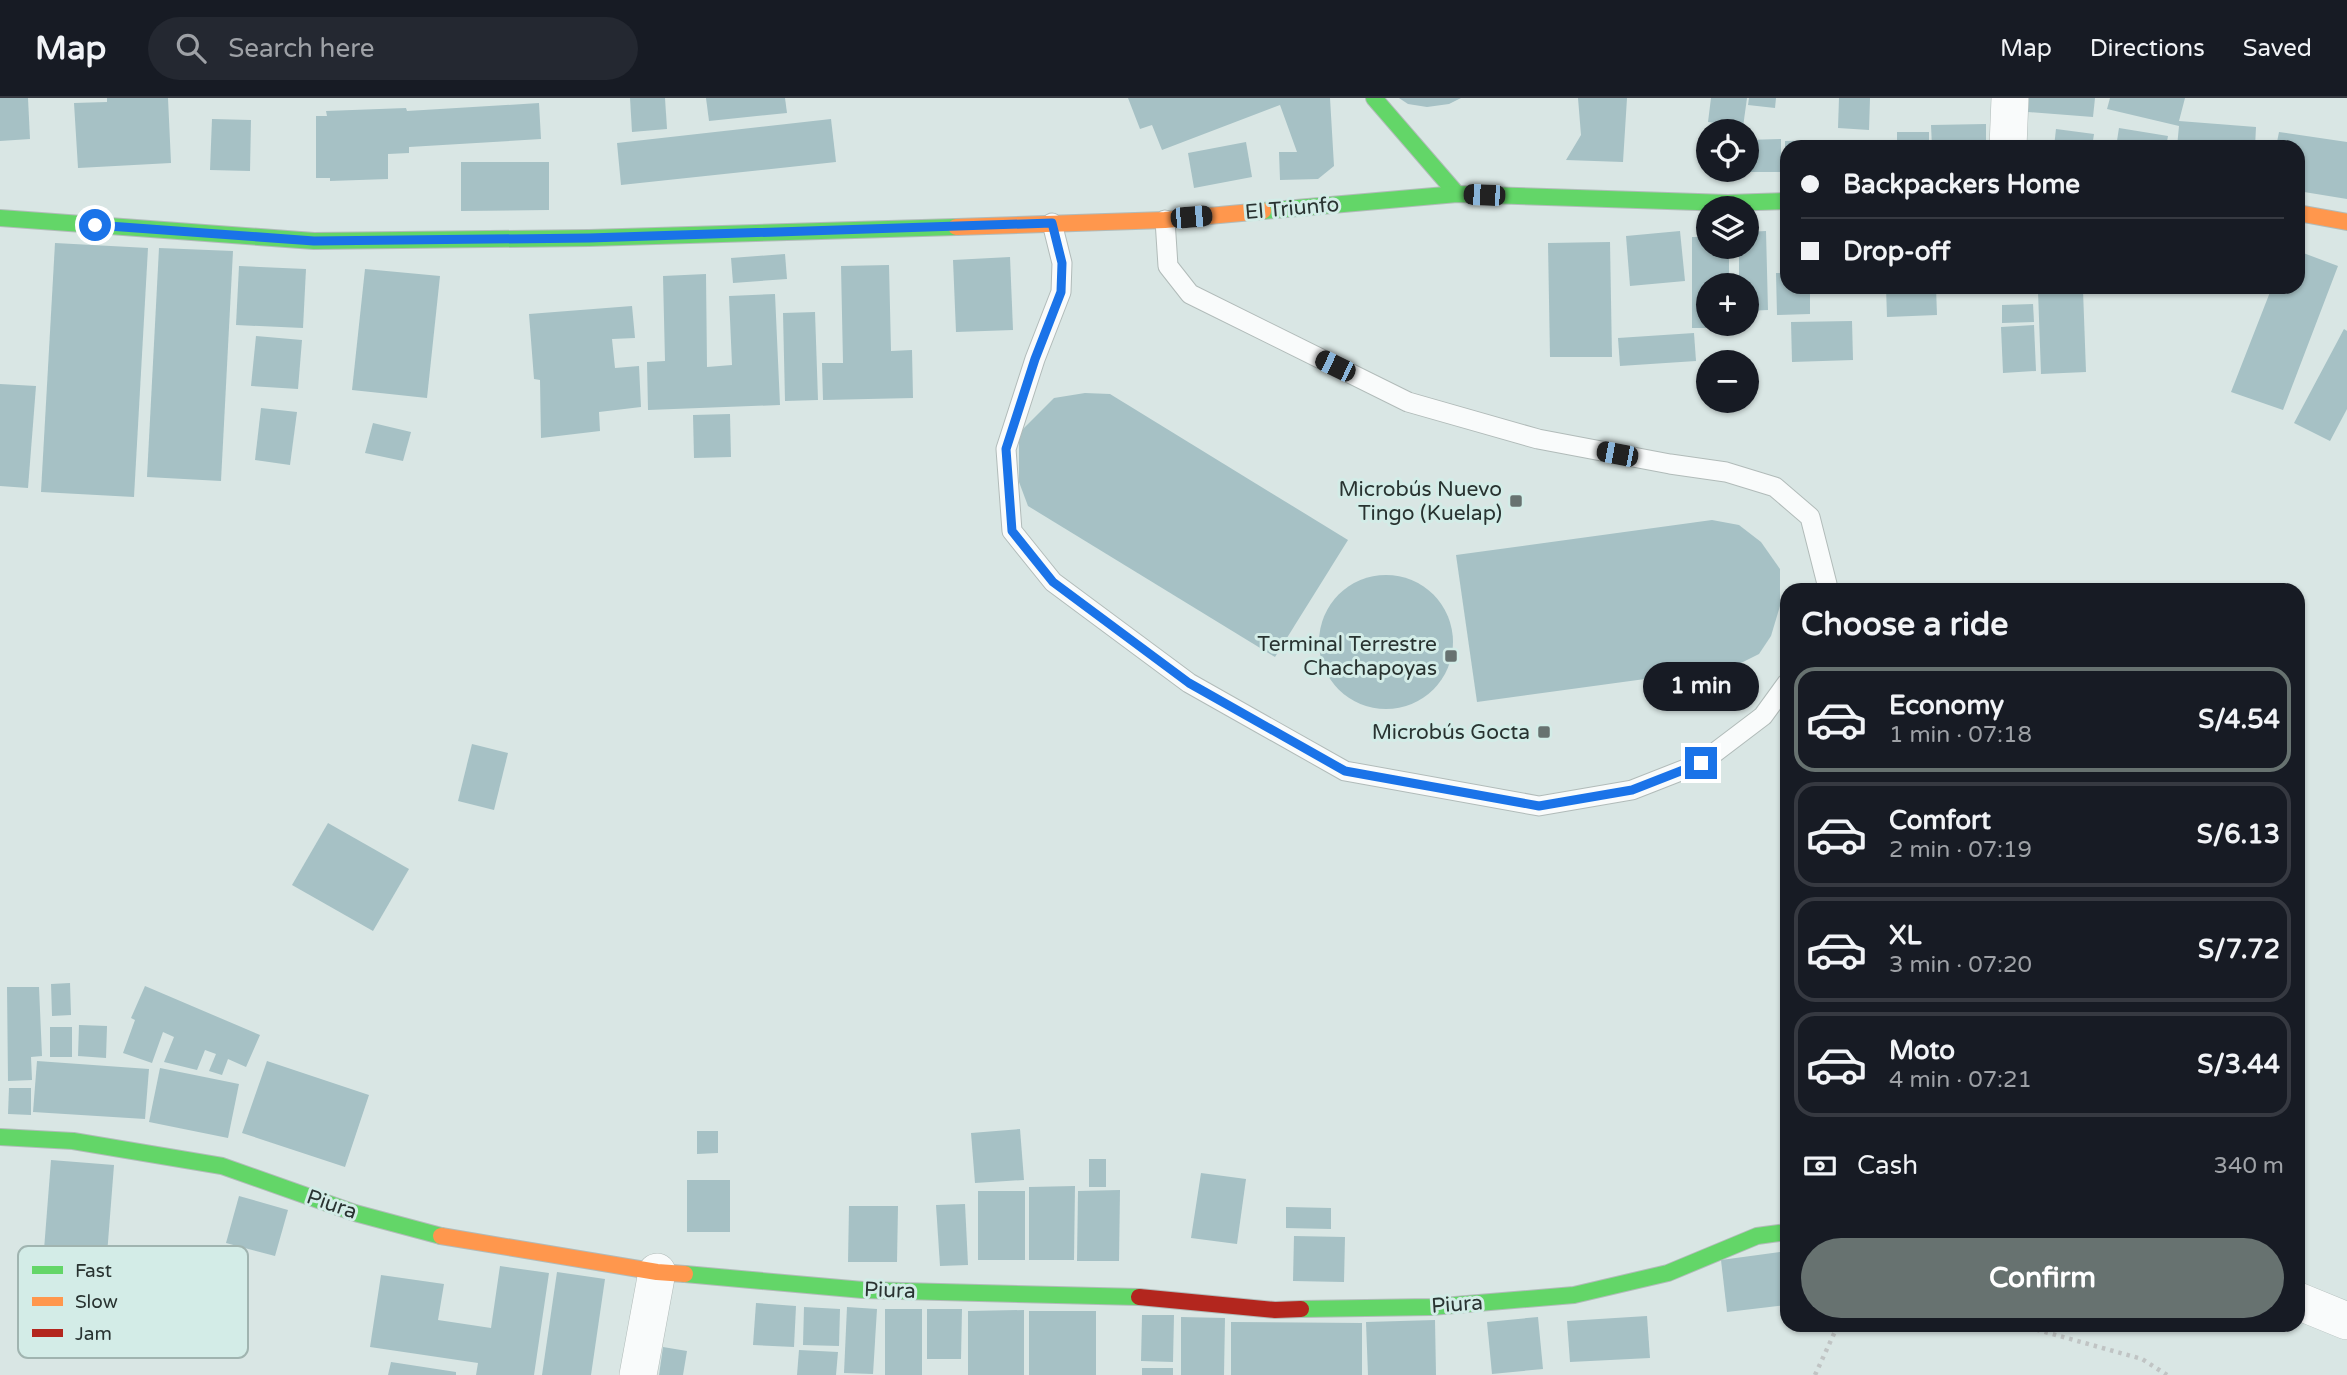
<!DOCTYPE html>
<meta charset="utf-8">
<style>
:root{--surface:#171b24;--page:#242831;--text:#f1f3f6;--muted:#9ea1a6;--line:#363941;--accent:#677270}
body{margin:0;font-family:"Varela Round",sans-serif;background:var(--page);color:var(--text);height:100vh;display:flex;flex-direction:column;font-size:26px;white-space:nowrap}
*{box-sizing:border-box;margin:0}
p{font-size:23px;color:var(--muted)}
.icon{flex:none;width:38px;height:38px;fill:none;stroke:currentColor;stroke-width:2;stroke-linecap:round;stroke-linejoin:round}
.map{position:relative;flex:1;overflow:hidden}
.side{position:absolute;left:1780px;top:485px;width:525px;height:749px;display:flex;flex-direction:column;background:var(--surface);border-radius:21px;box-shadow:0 2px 5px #0004}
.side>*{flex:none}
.hud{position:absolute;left:1780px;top:42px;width:525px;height:154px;border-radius:21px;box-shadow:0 2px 5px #0004;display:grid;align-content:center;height:154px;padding:0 21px;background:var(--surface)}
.controls{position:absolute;left:1696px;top:21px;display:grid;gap:14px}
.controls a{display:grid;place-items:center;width:63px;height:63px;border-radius:50%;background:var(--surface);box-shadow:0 2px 5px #0004;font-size:35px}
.end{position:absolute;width:32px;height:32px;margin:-16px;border:9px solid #1a73e8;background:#fff;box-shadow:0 0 0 4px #fff}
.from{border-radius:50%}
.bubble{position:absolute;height:49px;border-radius:24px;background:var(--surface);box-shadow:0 2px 5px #0004;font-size:23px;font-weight:800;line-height:49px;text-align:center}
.car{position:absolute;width:21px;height:42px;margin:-21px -10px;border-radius:9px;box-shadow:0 0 5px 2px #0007;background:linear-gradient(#222 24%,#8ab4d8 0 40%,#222 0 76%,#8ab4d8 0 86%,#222 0)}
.hud b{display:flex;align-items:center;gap:24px;height:66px;font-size:26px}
.hud b+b{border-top:2px solid var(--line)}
.hud i{width:18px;height:18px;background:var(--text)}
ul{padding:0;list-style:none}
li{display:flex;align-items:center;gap:21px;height:105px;margin:0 14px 10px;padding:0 7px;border:4px solid var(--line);border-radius:21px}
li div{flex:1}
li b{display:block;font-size:26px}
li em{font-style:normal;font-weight:800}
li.selected{border-color:var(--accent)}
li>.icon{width:63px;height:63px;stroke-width:1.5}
h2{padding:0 21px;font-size:32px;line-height:84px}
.pay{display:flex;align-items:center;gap:18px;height:77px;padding:0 21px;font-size:26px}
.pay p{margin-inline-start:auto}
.button{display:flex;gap:14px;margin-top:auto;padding:14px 21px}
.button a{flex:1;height:80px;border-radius:42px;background:var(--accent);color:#fff;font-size:28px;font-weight:800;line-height:80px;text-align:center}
header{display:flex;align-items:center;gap:42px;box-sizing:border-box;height:98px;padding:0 35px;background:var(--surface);border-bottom:2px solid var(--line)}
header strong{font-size:33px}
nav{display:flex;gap:38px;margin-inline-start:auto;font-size:24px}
.search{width:490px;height:63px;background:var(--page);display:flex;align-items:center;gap:18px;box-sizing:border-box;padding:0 24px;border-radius:38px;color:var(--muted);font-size:26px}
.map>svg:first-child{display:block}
</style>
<header>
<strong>Map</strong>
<div class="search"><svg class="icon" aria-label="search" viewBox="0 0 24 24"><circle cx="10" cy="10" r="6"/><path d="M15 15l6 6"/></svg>Search here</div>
<nav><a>Map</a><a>Directions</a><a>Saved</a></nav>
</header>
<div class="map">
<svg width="2347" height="1277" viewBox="0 0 2347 1277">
<rect width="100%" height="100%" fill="#d9e6e4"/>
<g fill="#a6c1c5">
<path d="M0,0H28L30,41L0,43Z"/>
<path d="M107,0H168L171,65L78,70L74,5L107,4Z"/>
<path d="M630,0H665L667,31L632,34Z"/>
<path d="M706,0H785L787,15L709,23Z"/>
<path d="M1128,0H1330L1334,68L1318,81L1280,82L1279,54H1297L1280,7L1162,52L1152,27L1140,31Z"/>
<path d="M1399,0H1461L1449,6L1427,9L1408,6Z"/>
<path d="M1578,0H1627L1623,64L1566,62L1581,37Z"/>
<path d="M1711,0H1747L1743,29L1708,24Z"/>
<path d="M1749,0H1776L1775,10L1748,7Z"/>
<path d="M1839,0H1870L1869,32L1838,30Z"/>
<path d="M2029,0H2095L2093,19L2028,14Z"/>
<path d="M2110,0H2185L2179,23L2256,29L2255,49H2177L2179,28L2107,11Z"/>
<path d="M539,5L541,41L409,49V55L388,56V81L330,83V80H316V18H327L326,13L406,10L407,13Z"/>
<path d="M212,21L251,22L250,73L210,72Z"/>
<path d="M831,21L836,64L621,87L617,45Z"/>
<path d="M1986,26V49H1932L1931,27Z"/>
<path d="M2119,30L2168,38L2166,49H2116Z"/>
<path d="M2056,31L2094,36L2092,49H2054Z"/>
<rect x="1897" y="34" width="32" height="15"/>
<path d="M2279,34L2347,44V101L2298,93V49H2276Z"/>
<path d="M1781,41V74H1747L1746,42Z"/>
<path d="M1825,42V49H1785V43Z"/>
<path d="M1246,44L1252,79L1194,90L1188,55Z"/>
<path d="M1895,45V49H1857V46Z"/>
<path d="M461,64H549V112L461,113Z"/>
<path d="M1680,133L1685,183L1630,188L1626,138Z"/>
<path d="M1766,133L1768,212L1746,213V187H1739V149H1746V134Z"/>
<path d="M1692,139H1708V149H1729V187H1708V226H1729V230H1692Z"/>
<path d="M1610,144L1612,259H1550L1548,145Z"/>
<path d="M55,145L148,150L134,399L41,394Z"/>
<path d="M159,150L233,153L221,383L147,379Z"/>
<path d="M2298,153L2338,168L2283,312L2231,294L2272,189H2298Z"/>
<path d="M785,156L787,181L733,185L731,160Z"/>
<path d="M1010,159L1013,232L956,234L953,162Z"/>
<path d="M889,167L891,253L912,252L913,300L823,302L822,265H843L841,168Z"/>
<path d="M239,168L306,171L303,230L236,227Z"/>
<path d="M365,171L440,178L427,300L352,292Z"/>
<path d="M1776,175H1787V189H1810V216L1777,217Z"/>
<path d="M706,176L707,269L732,267L729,198L775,196L780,307L648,312L647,264L665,263L663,178Z"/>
<path d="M1886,189H1936L1937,217L1887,219Z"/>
<path d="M1993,189H2021V194L1993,195Z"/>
<path d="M2083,192L2086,274L2041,276L2038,193Z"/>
<path d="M2033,206L2034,224L2002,225V207Z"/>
<path d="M632,208L635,240L612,241L615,270L639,268L641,309L599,314L600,333L541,340L540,282L534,281L529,216Z"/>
<path d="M815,214L818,302L785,303L783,215Z"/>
<path d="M1852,223L1853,262L1792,264L1791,224Z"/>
<path d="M2034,227L2036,273L2003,275L2001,229Z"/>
<path d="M2344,231L2347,233V311L2330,343L2294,325Z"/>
<path d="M1694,235L1696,263L1620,268L1618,240Z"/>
<path d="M256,238L302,242L298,291L251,288Z"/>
<path d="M0,286L36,288L28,390L0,388Z"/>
<path d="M1085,295L1110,296L1348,442L1275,559L1028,408L1019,384V335L1054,300Z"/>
<path d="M261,310L297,314L290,367L255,362Z"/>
<path d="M730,316L731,359L694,360L693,317Z"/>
<path d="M373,325L411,334L403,363L365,355Z"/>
<path d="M1712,422L1739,427L1761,444L1780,471V508L1771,538L1759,556L1733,569L1477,604L1456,457Z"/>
<circle cx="1386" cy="544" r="67"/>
<path d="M472,646L508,655L494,712L458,703Z"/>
<path d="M328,725L409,771L373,833L292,787Z"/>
<path d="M70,885L71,917L52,918L51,886Z"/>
<path d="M145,888L260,937L246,969L228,961L222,977L209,973L216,956L205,952L197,972L164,964L174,939L163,934L152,965L123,955L135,922L131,920Z"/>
<path d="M7,889H39L42,958L31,959L32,982L8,983Z"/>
<path d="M79,927L107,928L106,960L78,958Z"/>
<rect x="50" y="929" width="22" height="30"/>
<path d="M37,963L149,971L145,1021L33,1014Z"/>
<path d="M267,963L369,997L345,1069L242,1035Z"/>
<path d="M160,970L239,986L228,1040L149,1024Z"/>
<path d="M9,990H31V1017L8,1016Z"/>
<path d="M1020,1031L1024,1082L975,1085L971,1035Z"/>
<path d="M697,1033H718V1055L697,1056Z"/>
<rect x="1089" y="1061" width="17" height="28"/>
<path d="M51,1062L114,1067L103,1208L40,1203Z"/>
<path d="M1201,1075L1246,1081L1237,1146L1191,1140Z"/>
<rect x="687" y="1082" width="43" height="52"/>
<path d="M1075,1088L1074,1162H1029V1089Z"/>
<path d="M1120,1092L1119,1163H1077L1078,1093Z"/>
<rect x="978" y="1093" width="47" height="69"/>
<path d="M239,1098L288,1112L275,1158L226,1145Z"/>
<path d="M965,1106L968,1167L940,1168L936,1107Z"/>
<path d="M849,1108H898L897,1164H848Z"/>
<path d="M1286,1109L1331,1110V1131L1286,1130Z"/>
<path d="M1294,1138L1345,1139L1344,1184L1293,1183Z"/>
<path d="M1787,1153V1207L1727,1214L1721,1162Z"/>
<path d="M500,1168L549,1175L534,1277H476L478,1265L370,1249L381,1177L444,1186L438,1222L491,1230Z"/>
<path d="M557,1174L605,1181L591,1277H542Z"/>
<path d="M756,1205L796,1208L794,1249L753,1247Z"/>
<path d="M804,1209L840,1211L839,1248L803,1247Z"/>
<path d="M847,1209L877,1211L873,1276L844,1275Z"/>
<rect x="885" y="1211" width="37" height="66"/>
<path d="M927,1211H962L961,1261H927Z"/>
<path d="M1024,1212V1277H968V1213Z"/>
<rect x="1029" y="1213" width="67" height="64"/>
<path d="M1142,1217H1174L1173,1264L1141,1263Z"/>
<path d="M1647,1218L1650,1260L1570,1264L1567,1223Z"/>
<path d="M1181,1219L1225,1220L1224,1277H1181Z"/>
<path d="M1538,1219L1543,1271L1492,1276L1487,1224Z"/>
<path d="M1435,1222L1436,1277H1368L1366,1224Z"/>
<path d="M1231,1224L1362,1225V1277H1231Z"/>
<path d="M663,1249L687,1253L683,1277H659Z"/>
<path d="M799,1252L838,1254L836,1277H797Z"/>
<path d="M391,1264L456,1274V1277H388Z"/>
<rect x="1142" y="1270" width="31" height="7"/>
</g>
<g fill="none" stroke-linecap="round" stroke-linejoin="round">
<defs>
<g id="lane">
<path d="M1165,122L1168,168L1190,196L1408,304L1538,341L1670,366L1726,374L1775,389L1810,419L1827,486L1825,492"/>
<path d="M1052,125L1062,165L1061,194L1035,261L1006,351L1012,433L1053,484L1189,585L1345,673L1539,708L1632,692L1701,665L1763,618L1787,585"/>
</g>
<g id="street">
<path d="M2008,49L2010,0"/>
<path d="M2298,1203L2347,1223"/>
<path d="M638,1277L657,1174"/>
</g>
<g id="fast">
<path d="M1374,0L1457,96"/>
<path d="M1263,113L1457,96L1728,105L1787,103"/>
<path d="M0,120L314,143L589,140L956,129"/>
<path d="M0,1039L73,1043L222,1068L355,1115L441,1138"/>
<path d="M685,1176L863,1192L1139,1199"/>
<path d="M1301,1211L1431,1209L1574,1197L1668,1175L1757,1138L1787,1134"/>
</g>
<g id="slow">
<path d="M2298,115L2347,124"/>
<path d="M956,129L1165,122L1263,113"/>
<path d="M441,1138L657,1174L685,1176"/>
</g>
<path id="jam" d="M1139,1199L1275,1212L1301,1211"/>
</defs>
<use href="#lane" stroke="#b1bbb9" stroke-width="21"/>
<use href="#street" stroke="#b1bbb9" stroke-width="38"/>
<use href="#fast" stroke="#b1bbb9" stroke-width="18"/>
<use href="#slow" stroke="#b1bbb9" stroke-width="18"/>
<use href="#jam" stroke="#b1bbb9" stroke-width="18"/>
<g stroke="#c0c4c4" stroke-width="4.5" stroke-dasharray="3.5 5" stroke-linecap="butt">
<path d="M2020,1227L2142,1261L2167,1277"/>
<path d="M1815,1277L1838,1227"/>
</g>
<use href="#lane" stroke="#f9fbfb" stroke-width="19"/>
<use href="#street" stroke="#f9fbfb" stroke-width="37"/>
<use href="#fast" stroke="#63d668" stroke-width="16"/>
<use href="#slow" stroke="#ff974d" stroke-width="16"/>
<use href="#jam" stroke="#b3261e" stroke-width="16"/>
</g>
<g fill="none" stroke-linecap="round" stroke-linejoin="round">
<path stroke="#1a73e8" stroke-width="9" d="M95,127L314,143L589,140L1052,125L1062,165L1061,194L1035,261L1006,351L1012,433L1053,484L1189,585L1345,673L1539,708L1632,692L1701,665"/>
</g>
<g fill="#677270" stroke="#d3ece7" stroke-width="2.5">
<rect x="1509" y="396" width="14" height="14" rx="3.5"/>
<rect x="1444" y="551" width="14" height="14" rx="3.5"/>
<rect x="1537" y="627" width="14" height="14" rx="3.5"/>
</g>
<g text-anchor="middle" stroke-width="6" stroke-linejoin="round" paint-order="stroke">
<g font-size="21" fill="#293331" stroke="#d3ece7">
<text transform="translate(1292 110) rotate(-5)" y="7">El Triunfo</text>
<text transform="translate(332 1106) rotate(19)" y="7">Piura</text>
<text transform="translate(890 1192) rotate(2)" y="7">Piura</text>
<text transform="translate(1457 1206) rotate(-4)" y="7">Piura</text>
</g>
<g font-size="21" fill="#293331" stroke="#d3ece7" text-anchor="end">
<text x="1502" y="398">Microbús Nuevo<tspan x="1502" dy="24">Tingo (Kuelap)</tspan></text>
<text x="1437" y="553">Terminal Terrestre<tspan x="1437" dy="24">Chachapoyas</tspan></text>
<text x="1530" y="641">Microbús Gocta</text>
</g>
</g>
<rect x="18" y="1148" width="230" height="112" rx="10" fill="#d3ece7" stroke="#a0b4b0" stroke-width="2"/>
<rect x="32" y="1168" width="31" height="8" fill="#63d668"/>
<rect x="32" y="1199" width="31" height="9" fill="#ff974d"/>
<rect x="32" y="1231" width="31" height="8" fill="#b3261e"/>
<g font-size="19" fill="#293331">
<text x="75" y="1179">Fast</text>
<text x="75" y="1210">Slow</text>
<text x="75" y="1242">Jam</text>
</g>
</svg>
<div class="controls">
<a><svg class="icon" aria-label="locate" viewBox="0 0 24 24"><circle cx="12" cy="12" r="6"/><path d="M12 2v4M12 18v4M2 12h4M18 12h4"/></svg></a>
<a><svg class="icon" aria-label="layers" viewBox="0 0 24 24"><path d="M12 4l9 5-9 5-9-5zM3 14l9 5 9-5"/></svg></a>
<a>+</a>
<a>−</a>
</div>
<i class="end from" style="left:95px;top:127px"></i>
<i class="end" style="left:1701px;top:665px"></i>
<div class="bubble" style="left:1643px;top:564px;width:116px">1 min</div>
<i class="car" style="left:1484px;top:97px;rotate:272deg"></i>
<i class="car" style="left:1191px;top:119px;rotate:85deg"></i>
<i class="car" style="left:1335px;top:268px;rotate:296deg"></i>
<i class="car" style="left:1617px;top:356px;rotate:281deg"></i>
<div class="hud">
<b><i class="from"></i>Backpackers Home</b>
<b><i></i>Drop-off</b>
</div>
<section class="side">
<h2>Choose a ride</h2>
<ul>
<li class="selected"><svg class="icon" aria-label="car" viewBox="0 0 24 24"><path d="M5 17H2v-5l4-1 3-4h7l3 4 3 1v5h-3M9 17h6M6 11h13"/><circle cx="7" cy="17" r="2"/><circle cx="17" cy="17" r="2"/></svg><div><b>Economy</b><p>1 min · 07:18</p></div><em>S/4.54</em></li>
<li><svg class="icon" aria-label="car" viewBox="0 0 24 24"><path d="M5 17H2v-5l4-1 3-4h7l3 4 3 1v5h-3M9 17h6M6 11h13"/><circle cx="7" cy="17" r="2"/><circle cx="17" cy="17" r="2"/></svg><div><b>Comfort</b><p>2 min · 07:19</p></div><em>S/6.13</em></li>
<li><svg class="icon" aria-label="car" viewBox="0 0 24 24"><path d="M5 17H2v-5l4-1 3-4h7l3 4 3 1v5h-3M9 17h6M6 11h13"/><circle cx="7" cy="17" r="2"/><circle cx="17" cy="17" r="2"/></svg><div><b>XL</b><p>3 min · 07:20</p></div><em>S/7.72</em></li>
<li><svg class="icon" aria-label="car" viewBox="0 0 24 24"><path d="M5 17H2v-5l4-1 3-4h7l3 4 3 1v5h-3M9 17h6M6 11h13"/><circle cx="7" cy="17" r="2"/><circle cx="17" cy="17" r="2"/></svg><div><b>Moto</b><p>4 min · 07:21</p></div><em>S/3.44</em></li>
</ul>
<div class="pay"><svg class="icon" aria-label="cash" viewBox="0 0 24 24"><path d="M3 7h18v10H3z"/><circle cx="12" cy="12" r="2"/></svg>Cash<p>340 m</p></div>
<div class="button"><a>Confirm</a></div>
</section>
</div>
